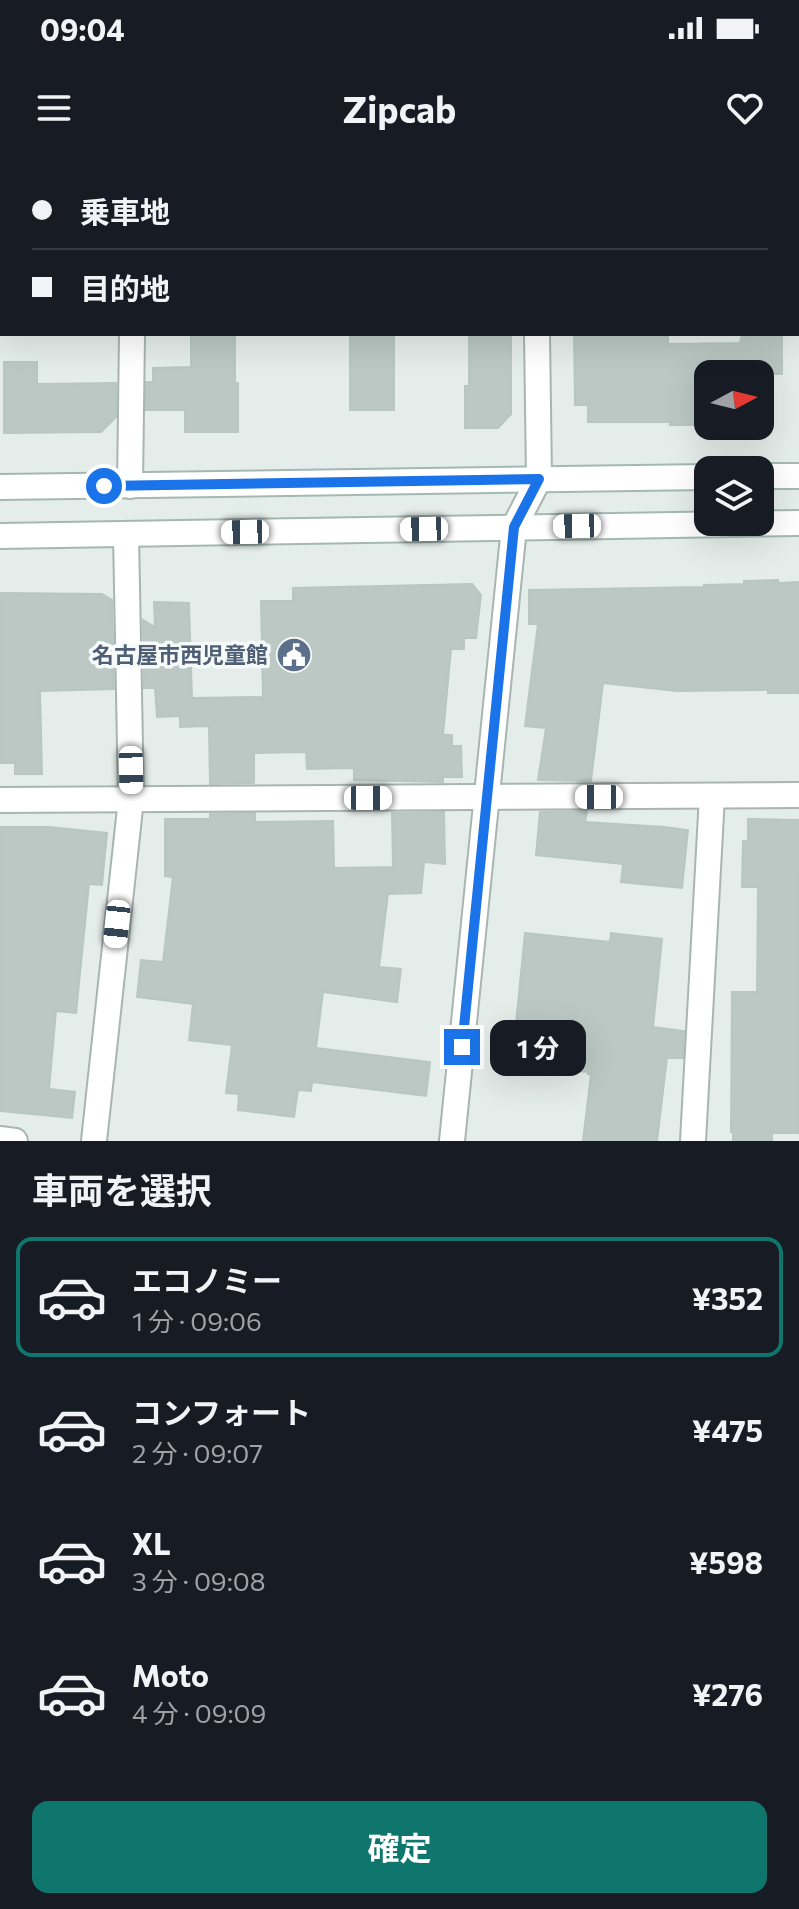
<!DOCTYPE html>
<html lang="ja">
<meta charset="utf-8">
<style>
:root{--surface:#171b24;--page:#20242c;--text:#f1f3f6;--muted:#9ea1a6;--line:#363941;--accent:#0f766e}
body{margin:0;font-family:Commissioner,"Noto Sans JP",sans-serif;background:var(--page);color:var(--text);height:100vh;display:flex;flex-direction:column;font-size:30px;white-space:nowrap}
*{box-sizing:border-box;margin:0}
p{font-size:26px;color:var(--muted)}
.icon{flex:none;width:44px;height:44px;fill:none;stroke:currentColor;stroke-width:2;stroke-linecap:round;stroke-linejoin:round}
.map{position:relative;height:981px;overflow:hidden}
.drawer{display:flex;flex-direction:column;background:var(--surface);flex:1}
.drawer>*{flex:none}
.hud{position:absolute;left:0px;top:0px;width:800px;height:176px;box-shadow:0 8px 32px #0002;display:grid;align-content:center;height:176px;padding:0 32px;background:var(--surface)}
.needle{width:52px;rotate:83deg}
.fabs{position:absolute;left:694px;top:200px;display:grid;gap:16px}
.fabs a{display:grid;place-items:center;width:80px;height:80px;border-radius:16px;background:var(--surface);box-shadow:0 8px 32px #0002;font-size:40px}
.end{position:absolute;width:36px;height:36px;margin:-18px;border:10px solid #1a73e8;background:#fff;box-shadow:0 0 0 4px #fff}
.from{border-radius:50%}
.bubble{position:absolute;height:56px;border-radius:16px;background:var(--surface);box-shadow:0 8px 32px #0002;font-size:26px;font-weight:700;line-height:56px;text-align:center}
.car{position:absolute;width:24px;height:48px;margin:-24px -12px;border-radius:10px;box-shadow:0 0 6px 2px #0007;background:linear-gradient(#fff 24%,#345 0 40%,#fff 0 76%,#345 0 86%,#fff 0)}
.hud b{display:flex;align-items:center;gap:28px;height:76px;font-size:30px}
.hud b+b{border-top:2px solid var(--line)}
.hud i{width:20px;height:20px;background:var(--text)}
ul{padding:0;list-style:none}
li{display:flex;align-items:center;gap:24px;height:120px;margin:0 16px 12px;padding:0 16px;border:4px solid transparent;border-radius:16px}
li div{flex:1}
li b{display:block;font-size:30px}
li em{font-style:normal;font-weight:700}
li.active{border-color:var(--accent)}
li>.icon{width:72px;height:72px;stroke-width:1.5}
h2{padding:0 32px;font-size:36px;line-height:96px}
.action{display:flex;gap:16px;margin-top:auto;padding:16px 32px}
.action a{flex:1;height:92px;border-radius:16px;background:var(--accent);color:#fff;font-size:32px;font-weight:700;line-height:92px;text-align:center}
.status{display:flex;justify-content:space-between;align-items:center;height:56px;padding:0 40px;background:var(--surface);direction:ltr}
.status svg{height:22px;fill:currentColor}
header{display:flex;justify-content:space-between;align-items:center;height:104px;padding:0 32px;background:var(--surface);font-size:36px;font-weight:700}
.map>svg:first-child{display:block}
</style>
<div class="status"><b>09:04</b><svg viewBox="0 0 49 12"><path d="M0 12V9h3v3zM5 12V6h3v6zM10 12V3h3v9zM15 12V0h3v12zM26 1h20v11H26zM47 4h2v5h-2z"/></svg></div>
<header><svg class="icon" aria-label="menu" viewBox="0 0 24 24"><path d="M4 6h16M4 12h16M4 18h16"/></svg>Zipcab<svg class="icon" aria-label="heart" viewBox="0 0 24 24"><path d="M12 20l-8-8c-3-5 5-10 8-4 3-6 11-1 8 4z"/></svg></header>
<div class="map">
<svg width="799" height="981" viewBox="0 0 799 981">
<rect width="100%" height="100%" fill="#e5edea"/>
<g fill="#bbc8c3" stroke="#b8c7c1" stroke-width="2">
<path d="M191,174H235V223H238V272H185V250H146V222H153V208L191,207Z"/>
<rect x="350" y="174" width="44" height="76"/>
<path d="M574,174H668V184L740,183L742,174H782V214H708V265H670V262H588V245H575Z"/>
<path d="M469,177H511V254L498,268H465V226H469Z"/>
<path d="M4,202H37V224L116,223V257L101,272L4,273Z"/>
<path d="M778,420V423L799,422V533H768V530L677,531L603,523L591,621L538,620L546,568L525,566L538,464H529V430L704,427V425L744,424V421Z"/>
<path d="M472,424L481,435L476,478H464V489H451L443,575H452V586H461L462,617H443V622L354,620V608L307,609L306,592L254,593V623L210,624L209,566L180,567V556L157,557L155,528H144L143,460L155,467L154,442L189,443L192,538L263,537L261,441H293V428Z"/>
<path d="M0,433L102,434L112,440L114,529L40,531L42,614H15V603H0Z"/>
<path d="M587,651L585,662L664,667L688,670L682,728L621,722L623,704L536,695L540,652Z"/>
<path d="M444,652L445,704L424,702L421,733L388,734L379,807L401,809L397,842L323,832L316,888L430,902L426,936L312,922L311,931L298,930L294,957L238,950L239,934L226,933L232,885L189,880L193,844L137,837L141,800L163,802L173,717L165,716V659H210V654L255,653V662L333,661L334,708L393,707L392,653Z"/>
<path d="M748,659L799,660L798,973H772V981H733V972H731L732,832H757L758,727H742L743,681H748Z"/>
<path d="M0,667H49L107,673L102,725L89,724L76,853L56,851L49,929L75,932L72,958L0,951Z"/>
<path d="M525,773L610,782L611,773L662,779L653,867L684,871L683,898H667L657,981H583L591,914H588V912L512,904Z"/>
</g>
<g fill="none" stroke-linecap="round" stroke-linejoin="round">
<defs>
<g id="street">
<path d="M535,0V2"/>
<path d="M798,6H799"/>
<path d="M0,8H2"/>
<path d="M798,54L799,136"/>
<path d="M130,326L132,174"/>
<path d="M0,640L799,635"/>
<path d="M0,979L15,981"/>
<path d="M94,981L131,639L126,374"/>
<path d="M452,981L514,367L539,319L537,174"/>
<path d="M693,981L712,636"/>
</g>
<g id="secondary">
<path d="M760,316H799"/>
<path d="M0,327L708,317"/>
<path d="M0,376L799,363"/>
</g>
</defs>
<use href="#street" stroke="#a8b5b1" stroke-width="28"/>
<use href="#secondary" stroke="#a4b8b2" stroke-width="28"/>
<use href="#street" stroke="#fff" stroke-width="24"/>
<use href="#secondary" stroke="#fff" stroke-width="24"/>
</g>
<g fill="none" stroke-linecap="round" stroke-linejoin="round">
<path stroke="#1a73e8" stroke-width="10" d="M104,326L539,319L514,367L462,887"/>
</g>
<defs>
<symbol id="civic-disc" viewBox="-11 -11 22 22"><circle r="9.5" fill="#5c6f8a" stroke="#f6faf8"/><path d="M-.6-6.5H3V-4.5H.6V-3L4-1V1h2V6H-6V1h2V-1L-.6-3ZM-1.2 2.5V6h2.4V2.5Z" fill="#fff"/></symbol>
</defs>
<g fill-rule="evenodd">
<use href="#civic-disc" x="274" y="475" width="40" height="40"/>
</g>
<g text-anchor="middle" stroke-width="7" stroke-linejoin="round" paint-order="stroke">
<g font-size="22" font-weight="bold" fill="#4e5e75" stroke="#f6faf8" text-anchor="end">
<text x="268" y="503">名古屋市西児童館</text>
</g>
</g>
</svg>
<div class="fabs">
<a><svg class="needle" viewBox="-14 -14 28 28"><path d="M0-13l5 13h-10z" fill="#e53935"/><path d="M0 13l5-13h-10z" fill="#9ea1a6"/></svg></a>
<a><svg class="icon" aria-label="layers" viewBox="0 0 24 24"><path d="M12 4l9 5-9 5-9-5zM3 14l9 5 9-5"/></svg></a>
</div>
<i class="end from" style="left:104px;top:326px"></i>
<i class="end" style="left:462px;top:887px"></i>
<div class="bubble" style="left:490px;top:860px;width:96px">1 分</div>
<i class="car" style="left:577px;top:366px;rotate:269deg"></i>
<i class="car" style="left:424px;top:369px;rotate:269deg"></i>
<i class="car" style="left:245px;top:372px;rotate:269deg"></i>
<i class="car" style="left:131px;top:610px;rotate:179deg"></i>
<i class="car" style="left:599px;top:637px;rotate:270deg"></i>
<i class="car" style="left:368px;top:638px;rotate:90deg"></i>
<i class="car" style="left:117px;top:764px;rotate:186deg"></i>
<div class="hud">
<b><i class="from"></i>乗車地</b>
<b><i></i>目的地</b>
</div>
</div>
<section class="drawer">
<h2>車両を選択</h2>
<ul>
<li class="active"><svg class="icon" aria-label="car" viewBox="0 0 24 24"><path d="M5 17H2v-5l4-1 3-4h7l3 4 3 1v5h-3M9 17h6M6 11h13"/><circle cx="7" cy="17" r="2"/><circle cx="17" cy="17" r="2"/></svg><div><b>エコノミー</b><p>1 分 · 09:06</p></div><em>¥352</em></li>
<li><svg class="icon" aria-label="car" viewBox="0 0 24 24"><path d="M5 17H2v-5l4-1 3-4h7l3 4 3 1v5h-3M9 17h6M6 11h13"/><circle cx="7" cy="17" r="2"/><circle cx="17" cy="17" r="2"/></svg><div><b>コンフォート</b><p>2 分 · 09:07</p></div><em>¥475</em></li>
<li><svg class="icon" aria-label="car" viewBox="0 0 24 24"><path d="M5 17H2v-5l4-1 3-4h7l3 4 3 1v5h-3M9 17h6M6 11h13"/><circle cx="7" cy="17" r="2"/><circle cx="17" cy="17" r="2"/></svg><div><b>XL</b><p>3 分 · 09:08</p></div><em>¥598</em></li>
<li><svg class="icon" aria-label="car" viewBox="0 0 24 24"><path d="M5 17H2v-5l4-1 3-4h7l3 4 3 1v5h-3M9 17h6M6 11h13"/><circle cx="7" cy="17" r="2"/><circle cx="17" cy="17" r="2"/></svg><div><b>Moto</b><p>4 分 · 09:09</p></div><em>¥276</em></li>
</ul>
<div class="action"><a>確定</a></div>
</section>
